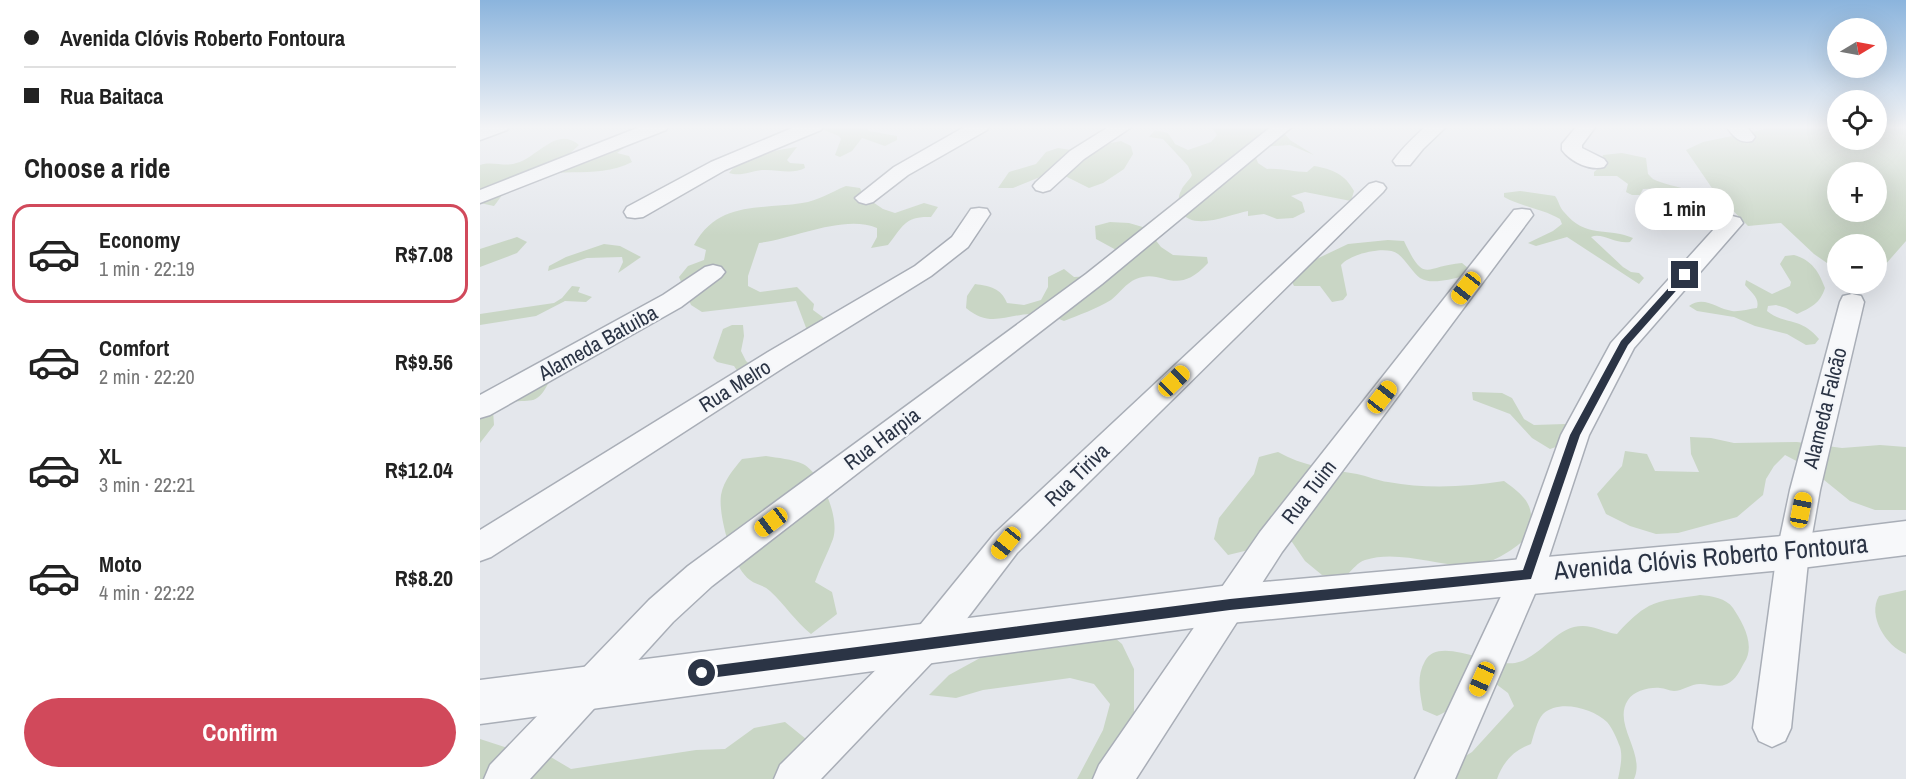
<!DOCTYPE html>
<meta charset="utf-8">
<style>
:root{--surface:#fff;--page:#f2f2f2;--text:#222;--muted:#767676;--line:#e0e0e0;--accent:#d1495b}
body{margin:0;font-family:"Archivo Narrow",sans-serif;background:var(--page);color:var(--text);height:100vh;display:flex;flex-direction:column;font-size:22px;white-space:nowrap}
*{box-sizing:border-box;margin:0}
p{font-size:20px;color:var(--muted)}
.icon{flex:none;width:33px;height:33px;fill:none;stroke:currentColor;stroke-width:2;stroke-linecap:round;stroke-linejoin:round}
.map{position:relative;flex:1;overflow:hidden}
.details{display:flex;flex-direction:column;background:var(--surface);width:480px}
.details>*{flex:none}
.top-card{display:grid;align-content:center;height:132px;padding:0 24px;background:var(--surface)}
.needle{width:39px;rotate:80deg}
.fabs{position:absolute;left:1347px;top:18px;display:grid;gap:12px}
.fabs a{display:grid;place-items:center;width:60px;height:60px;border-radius:50%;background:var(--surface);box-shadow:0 6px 24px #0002;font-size:30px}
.end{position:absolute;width:27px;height:27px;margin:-14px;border:8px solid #2b3445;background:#fff;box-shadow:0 0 0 3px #fff}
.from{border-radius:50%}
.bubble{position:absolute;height:42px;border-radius:21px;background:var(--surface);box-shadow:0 6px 24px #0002;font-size:20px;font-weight:700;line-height:42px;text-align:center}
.car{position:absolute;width:18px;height:36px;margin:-18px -9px;border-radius:8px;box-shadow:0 0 4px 2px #0007;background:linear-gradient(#f5c518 24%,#345 0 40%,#f5c518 0 76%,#345 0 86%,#f5c518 0)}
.top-card b{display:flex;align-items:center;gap:21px;height:57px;font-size:22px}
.top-card b+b{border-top:2px solid var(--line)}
.top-card i{width:15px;height:15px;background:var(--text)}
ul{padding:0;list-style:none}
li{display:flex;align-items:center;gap:18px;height:99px;margin:0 12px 9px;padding:0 12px;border:3px solid transparent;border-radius:18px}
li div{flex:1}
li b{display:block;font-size:22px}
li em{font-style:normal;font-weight:700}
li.selected{border-color:var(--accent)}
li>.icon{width:54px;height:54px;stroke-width:1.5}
h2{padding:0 24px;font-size:27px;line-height:72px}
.action{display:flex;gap:12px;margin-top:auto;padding:12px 24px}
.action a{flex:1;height:69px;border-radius:36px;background:var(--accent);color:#fff;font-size:24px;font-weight:700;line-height:69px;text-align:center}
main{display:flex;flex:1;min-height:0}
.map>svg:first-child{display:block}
</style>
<main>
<section class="details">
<div class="top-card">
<b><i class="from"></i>Avenida Clóvis Roberto Fontoura</b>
<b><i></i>Rua Baitaca</b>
</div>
<h2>Choose a ride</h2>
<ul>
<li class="selected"><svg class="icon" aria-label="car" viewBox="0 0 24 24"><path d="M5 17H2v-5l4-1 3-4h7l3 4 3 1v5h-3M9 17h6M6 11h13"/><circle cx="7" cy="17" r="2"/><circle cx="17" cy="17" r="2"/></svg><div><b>Economy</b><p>1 min · 22:19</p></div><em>R$7.08</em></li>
<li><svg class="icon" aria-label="car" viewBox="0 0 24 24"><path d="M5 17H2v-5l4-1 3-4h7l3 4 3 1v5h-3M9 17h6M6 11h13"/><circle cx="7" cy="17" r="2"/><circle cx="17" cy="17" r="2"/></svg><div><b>Comfort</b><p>2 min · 22:20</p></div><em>R$9.56</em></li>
<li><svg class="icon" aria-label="car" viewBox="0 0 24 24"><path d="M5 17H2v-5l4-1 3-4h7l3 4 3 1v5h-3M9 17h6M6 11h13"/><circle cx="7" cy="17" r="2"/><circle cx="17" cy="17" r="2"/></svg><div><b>XL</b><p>3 min · 22:21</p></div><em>R$12.04</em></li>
<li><svg class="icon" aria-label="car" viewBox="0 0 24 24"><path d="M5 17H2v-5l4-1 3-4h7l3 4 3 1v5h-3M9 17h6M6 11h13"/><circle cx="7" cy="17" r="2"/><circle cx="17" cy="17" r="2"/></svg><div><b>Moto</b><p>4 min · 22:22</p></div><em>R$8.20</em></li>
</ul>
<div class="action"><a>Confirm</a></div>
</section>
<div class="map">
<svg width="1426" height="779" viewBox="0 0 1426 779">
<rect width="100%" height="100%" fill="#e4e7ec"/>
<g fill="#c9d6c5" fill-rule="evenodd">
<path d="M334,126H385L389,131L417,136V140L405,146L382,138L372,151L360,157L355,155L361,139L359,136Z"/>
<path d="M731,126H810L812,127L805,134L810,140L834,155L810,145L780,147L775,155L778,163L787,169C801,168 813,172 827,172L834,166C852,169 865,174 874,191L871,201L825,192L811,196L822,202L825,212L813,218L797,219L784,214L768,216V211C750,214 712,233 700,210C698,205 698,195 701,191C703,185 709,181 712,175L708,166L683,139L669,137L675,130L688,133L695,144L708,150L731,142L737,135Z"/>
<path d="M1300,126H1357L1358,140H1396L1397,126H1426V241L1397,274L1396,244H1358L1357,270L1334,254L1301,223L1268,226L1234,191L1206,150L1223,142ZM1358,172H1396V212H1358Z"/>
<path d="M154,137L148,145L137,153L149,156L152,162C114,182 70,162 32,184C26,188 20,199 14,206L0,203V165C11,161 22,166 33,164C57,160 75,125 99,145L82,161Z"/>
<path d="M641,141L651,146L653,154L644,169L623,183L609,188L575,171L533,188H518L529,172L556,164L566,152L578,148L604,152L618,151L626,144Z"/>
<path d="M317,147L307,160L310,163L324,164L325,168C311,175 297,169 282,170C271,171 260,177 249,173C262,156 296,150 317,147Z"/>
<path d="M1142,153L1166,158L1168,174L1173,179C1191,188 1237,192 1242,212C1225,214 1220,199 1205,194C1192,188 1177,188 1163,189L1160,195H1152L1146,192L1148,184L1137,176H1114V172L1120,167L1123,155Z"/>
<path d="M366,186L380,188L384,196L403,209L415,213L444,203L458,207L451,217C425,216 423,226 408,245L391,248L397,237V228C364,214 313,239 279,243L268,276V286L280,292L317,287L334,304L333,310L348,321L328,333L316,301L222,312L211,305L199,277L208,266L224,260L226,250L214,245C239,200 280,210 322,203C338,201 351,192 366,186Z"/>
<path d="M1040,191L1075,196C1079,201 1079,207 1084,212C1106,239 1127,227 1153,238L1150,242C1134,244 1122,232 1111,237L1143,267L1151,272L1159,273L1164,278L1159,284L1087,237L1056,246L1048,243L1073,231L1082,224L1080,219C1063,209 1042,207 1024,197V193Z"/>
<path d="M630,222L649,223L666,228L681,247L693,255L727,257L728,263C695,299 683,267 656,279C646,283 639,294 631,300C616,309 599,315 584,321C573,317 562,313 551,314C524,315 510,328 486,308L487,296L495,284C510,286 521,288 527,303L544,305L561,300L568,287V277L584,269L594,277L612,276L638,251L616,239L615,226Z"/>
<path d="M37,237L47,242L37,253L0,267V249Z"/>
<path d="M908,240L924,241C945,285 944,266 982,263L988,268L981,277C970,279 951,285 940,278C932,272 926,260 918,254C906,245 870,254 861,265L867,295L863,300L852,302L840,286H814L811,280L828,263L868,244Z"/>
<path d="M124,244L140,246L161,257L138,273L143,262L142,257L107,258L68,271L69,266L86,257Z"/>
<path d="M1314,255C1332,260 1339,272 1345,288C1340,304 1330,308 1317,314L1306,308L1296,305L1288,306L1287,311C1306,326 1320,316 1339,339L1335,344L1326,345L1307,334L1275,326L1254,317L1217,311L1209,306C1224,295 1237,309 1252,311C1259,312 1269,309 1277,308C1280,298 1271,292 1265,285L1266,280L1292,294L1310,286L1311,282L1300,264L1305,256Z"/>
<path d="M92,286L100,287L98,292L112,297L106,302L85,301L56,316L0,325V314L74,303L82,298Z"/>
<path d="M252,325H263L264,336L261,351L266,361L275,369L258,372L254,366L237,362L233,358L243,329Z"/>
<path d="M70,380C57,406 53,399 31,402C25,402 18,408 13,410L14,425L0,443V398Z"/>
<path d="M992,392L1022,393L1032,398L1044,419L1054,425L1085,424L1089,433L1079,446L1070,449L1052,438L1030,414L993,400Z"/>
<path d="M1210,437L1231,438L1254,443L1317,442L1362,448L1400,445L1426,447V510H1395L1370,501L1328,467L1305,455L1294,466L1286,479L1283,495L1257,517L1198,533L1176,534L1150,526L1126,514L1117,494L1142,466L1145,451L1167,454L1175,471L1219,472L1211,454Z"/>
<path d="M798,452C823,466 848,469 877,474C888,476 898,481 908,482C946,489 986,487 1024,481C1047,498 1055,505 1050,535C1034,549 1014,564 992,565C957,567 919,549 885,560C878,562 872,570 867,575H842L825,561L812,542L789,534L773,549L748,555L734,539L739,518L774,474L779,457Z"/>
<path d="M286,456C298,458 312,459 323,464C342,474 360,518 353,539C348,553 340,567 335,582L352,592L357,614L331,634C315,621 305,605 290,591C284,585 276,585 270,580C252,567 238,515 241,495C244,480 253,470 262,459Z"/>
<path d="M1426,590V654C1406,646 1387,616 1399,596Z"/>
<path d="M1220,595C1232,596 1246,598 1253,608C1263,623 1276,646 1264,663C1260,670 1256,680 1247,684C1238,688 1229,684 1220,684C1211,684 1202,691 1194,691C1189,691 1185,688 1180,688C1169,687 1154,691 1148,700C1132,724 1166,753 1154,779H1138C1140,769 1143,757 1140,747C1137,739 1133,729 1127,722C1112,708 1079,699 1063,714C1057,720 1054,735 1051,744C1034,750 1023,762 1017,779H958L979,760L992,752L1034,706L1028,693L1016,684C993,689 978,707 957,716L943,710C940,693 936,677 945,661C958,635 1011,667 1035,663C1065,657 1077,620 1111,627C1120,629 1128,633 1137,634C1169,599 1175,602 1220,595Z"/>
<path d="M622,627L642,644L654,669V725L628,779H597L623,730L630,704L614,684L590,678L503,690L476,698L449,695L469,675L522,646Z"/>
<path d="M305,722L326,739L312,773L302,779H0V739L43,753L69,756L91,769L216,750L245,749L274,728Z"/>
</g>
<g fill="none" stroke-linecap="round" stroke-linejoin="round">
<defs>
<g id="minor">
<path d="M3,126H29L27,130L0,140V127Z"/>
<path d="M162,126H188L186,130L0,203V190Z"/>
<path d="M317,126H343L341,130L245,170L163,217L155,218L147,217L144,212L147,207L231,162Z"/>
<path d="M486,126H509L507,130L428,175L393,202L386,204L379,202L375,198L414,167Z"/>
<path d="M630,126H653L604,159L570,190L563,192L556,190L553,186L556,182L590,151Z"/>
<path d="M792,126H813L622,284L232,586L193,622L50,779H4L10,765L169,600L208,566L606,274Z"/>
<path d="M946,126H967L943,149L930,165H916L913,161C923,147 934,137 946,126Z"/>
<path d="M1097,126H1116L1102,145V148L1124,159L1127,163L1124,167C1110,171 1091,162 1082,150V144Z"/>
<path d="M1246,126H1266L1275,137L1272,141C1259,144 1253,136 1246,126Z"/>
<path d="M896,182L903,184L906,188L903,192L537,553L460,654L341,779H294L300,765L436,630L515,533L889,184Z"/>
<path d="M499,208L507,209L510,214L488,247L451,276L306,366L11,557L0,561V530L288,352L435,266L472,237L491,209Z"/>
<path d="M1042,209L1050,210L1053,215L802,552L656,779H613L619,765L780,532L1034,210Z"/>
<path d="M1252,216L1260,218L1263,223L1154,348L1109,435L1063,575L975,779H935L1031,575L1081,435L1131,343L1244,218Z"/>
<path d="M233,265L241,267L245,272L241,277L201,307L10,415L0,418V395L183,295L225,267Z"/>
<path d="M1372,294L1381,296L1384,302L1340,490L1329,552L1311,728L1305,741L1292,747L1279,741L1273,728L1297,552L1310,490L1360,302L1363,296Z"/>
</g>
<path id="tertiary" d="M1426,521V555L1313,569L750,623L0,724V680L750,585L1313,535Z"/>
</defs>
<use href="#minor" stroke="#a9aeb7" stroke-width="3"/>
<use href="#tertiary" stroke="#a9aeb7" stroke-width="3"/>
<use href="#minor" fill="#f7f8fa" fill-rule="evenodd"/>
<use href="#tertiary" fill="#f7f8fa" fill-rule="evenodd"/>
</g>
<linearGradient id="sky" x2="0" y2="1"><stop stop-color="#8bb4dd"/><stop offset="0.54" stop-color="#f3f4f6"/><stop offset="1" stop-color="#f3f4f6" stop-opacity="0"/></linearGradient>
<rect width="1426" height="235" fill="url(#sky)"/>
<path fill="#2b3445" d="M1202,273L1210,275L1148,345L1100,435L1051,579L750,610L222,679L217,677L215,673L217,668L222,667L750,599L1043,570L1090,435L1141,341Z"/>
<g text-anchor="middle" stroke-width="4.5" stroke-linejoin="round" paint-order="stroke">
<g font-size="21" fill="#2b3445" stroke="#f4f6f9">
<text transform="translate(118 343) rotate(-29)" y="7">Alameda Batuiba</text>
<text transform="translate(255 386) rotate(-32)" y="7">Rua Melro</text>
<text transform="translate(1345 408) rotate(-76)" y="7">Alameda Falcão</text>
<text transform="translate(402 439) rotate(-37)" y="7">Rua Harpia</text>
<text transform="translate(597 475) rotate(-44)" y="7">Rua Tiriva</text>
<text transform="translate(829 492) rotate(-52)" y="7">Rua Tuim</text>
</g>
<g font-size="26" fill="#2b3445" stroke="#f4f6f9">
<text transform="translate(1231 557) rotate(-5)" y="9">Avenida Clóvis Roberto Fontoura</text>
</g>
</g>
</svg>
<div class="fabs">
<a><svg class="needle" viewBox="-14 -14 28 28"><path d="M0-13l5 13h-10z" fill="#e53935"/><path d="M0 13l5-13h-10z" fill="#767676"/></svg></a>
<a><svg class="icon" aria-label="locate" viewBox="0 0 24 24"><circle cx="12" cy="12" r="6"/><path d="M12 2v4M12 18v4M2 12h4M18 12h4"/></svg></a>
<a>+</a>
<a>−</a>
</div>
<i class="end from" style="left:222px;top:673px"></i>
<i class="end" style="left:1205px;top:275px"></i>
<div class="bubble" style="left:1155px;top:188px;width:99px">1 min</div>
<i class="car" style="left:986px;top:288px;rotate:218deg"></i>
<i class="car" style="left:694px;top:381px;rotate:46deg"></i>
<i class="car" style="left:902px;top:397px;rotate:38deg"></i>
<i class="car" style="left:1321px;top:510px;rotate:11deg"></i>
<i class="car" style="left:291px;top:522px;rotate:233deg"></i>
<i class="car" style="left:526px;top:543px;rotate:219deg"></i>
<i class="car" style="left:1002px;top:679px;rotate:204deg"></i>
</div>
</main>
